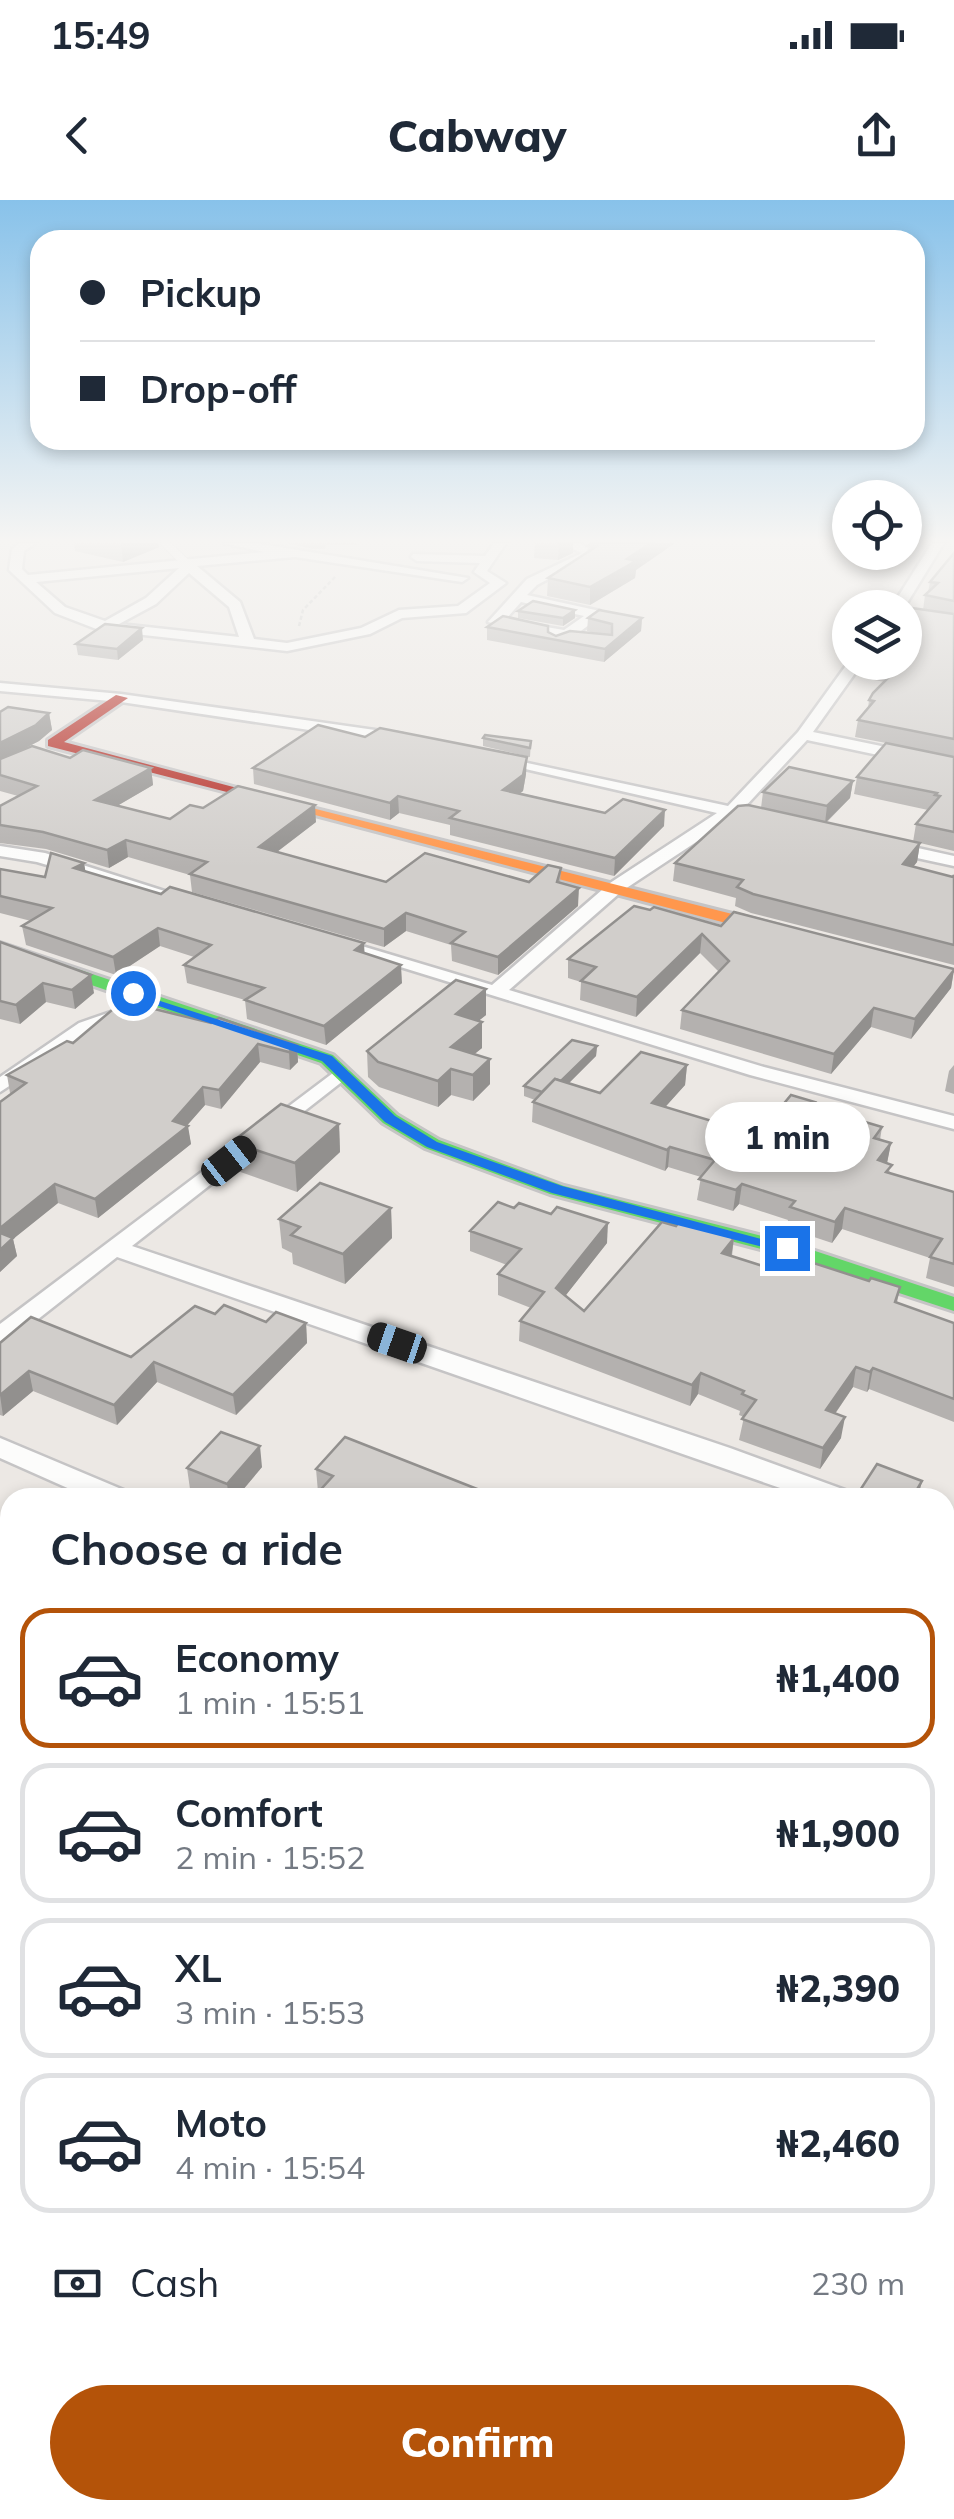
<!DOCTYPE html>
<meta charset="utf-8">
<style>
:root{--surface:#fff;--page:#f2f2f3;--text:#1f2937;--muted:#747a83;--line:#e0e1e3;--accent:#b45309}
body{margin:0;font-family:Mulish,sans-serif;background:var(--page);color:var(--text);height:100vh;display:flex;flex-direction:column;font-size:38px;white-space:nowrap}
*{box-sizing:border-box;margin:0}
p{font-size:32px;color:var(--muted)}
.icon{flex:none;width:55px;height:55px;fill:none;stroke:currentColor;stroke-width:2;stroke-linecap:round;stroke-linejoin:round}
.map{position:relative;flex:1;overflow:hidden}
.side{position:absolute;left:0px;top:1288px;width:955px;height:1032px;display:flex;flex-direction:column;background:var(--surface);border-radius:30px 30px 0 0;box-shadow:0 5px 15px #0003}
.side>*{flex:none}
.hud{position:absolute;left:30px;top:30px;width:895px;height:220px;border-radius:30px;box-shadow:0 5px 15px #0003;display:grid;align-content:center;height:220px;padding:0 50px;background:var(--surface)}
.tools{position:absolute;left:832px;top:280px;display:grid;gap:20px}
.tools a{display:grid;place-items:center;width:90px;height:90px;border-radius:50%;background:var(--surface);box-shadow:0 5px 15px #0003;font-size:50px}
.end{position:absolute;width:45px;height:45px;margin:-22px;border:12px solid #1a73e8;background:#fff;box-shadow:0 0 0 5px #fff}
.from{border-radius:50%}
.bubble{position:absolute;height:70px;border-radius:35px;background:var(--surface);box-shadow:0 5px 15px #0003;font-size:32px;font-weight:800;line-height:70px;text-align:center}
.car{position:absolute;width:30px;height:60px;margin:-30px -15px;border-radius:12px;box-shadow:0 0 8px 2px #0007;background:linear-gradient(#222 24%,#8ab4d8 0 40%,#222 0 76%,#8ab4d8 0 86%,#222 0)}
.hud b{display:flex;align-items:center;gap:35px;height:95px;font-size:38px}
.hud b+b{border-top:2px solid var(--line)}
.hud i{width:25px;height:25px;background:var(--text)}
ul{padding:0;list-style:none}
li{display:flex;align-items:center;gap:30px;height:140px;margin:0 20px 15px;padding:0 30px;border:5px solid var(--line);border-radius:30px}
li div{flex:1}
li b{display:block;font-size:38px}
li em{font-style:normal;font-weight:800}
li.active{border-color:var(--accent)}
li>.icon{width:90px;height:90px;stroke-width:1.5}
h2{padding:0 50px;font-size:45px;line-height:120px}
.pay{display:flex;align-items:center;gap:25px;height:110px;padding:0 50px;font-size:38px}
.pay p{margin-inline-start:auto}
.button{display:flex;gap:20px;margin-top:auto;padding:20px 50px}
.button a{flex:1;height:115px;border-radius:60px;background:var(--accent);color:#fff;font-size:40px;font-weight:800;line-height:115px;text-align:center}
.status{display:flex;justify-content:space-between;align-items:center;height:70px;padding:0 50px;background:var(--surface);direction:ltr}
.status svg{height:28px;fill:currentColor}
header{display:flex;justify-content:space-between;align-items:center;height:130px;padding:0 50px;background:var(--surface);font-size:45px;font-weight:800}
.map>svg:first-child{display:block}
</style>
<div class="status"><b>15:49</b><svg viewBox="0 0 49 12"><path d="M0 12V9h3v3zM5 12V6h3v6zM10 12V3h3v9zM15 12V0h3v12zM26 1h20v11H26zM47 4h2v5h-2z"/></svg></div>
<header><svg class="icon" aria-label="back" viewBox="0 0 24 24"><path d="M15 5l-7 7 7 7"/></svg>Cabway<svg class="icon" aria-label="share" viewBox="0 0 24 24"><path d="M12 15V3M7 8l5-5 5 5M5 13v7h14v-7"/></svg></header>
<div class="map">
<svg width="954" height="2319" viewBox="0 0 954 2319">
<rect width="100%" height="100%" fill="#ece8e4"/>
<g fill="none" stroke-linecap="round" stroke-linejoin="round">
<defs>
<path id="lane" d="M165,343L189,366"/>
<g id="street">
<path d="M20,343H36L24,351L22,369L28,375L264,352L223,343H255L468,378L462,382L295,357L197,366L240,402L254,439L287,443L361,428L399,410L458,406L490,383L474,372L480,363L417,361L411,357L413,354L485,356L494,343H506L487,371L506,383L466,413L402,418L370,434L287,451L99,430L55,413L9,370L12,349ZM179,368L146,398L105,421L65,407L36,382ZM189,373L229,407L239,437L119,424L156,404Z"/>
<path d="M558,343H578L599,352L537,385L527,395L600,411V417L578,433L599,437V443L569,440L557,446L550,442L555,437L488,422L527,379L582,353ZM521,402L584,416L564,430L505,420Z"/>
<path d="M932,343H944L904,408H891Z"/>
<path d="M850,460L863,462L813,532L954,561V571L807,540L743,609L770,615V623L734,617L622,691L509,790L764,867L954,916V929L750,875L326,744L335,738L492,785L610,683L717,613L490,561V555L728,606L798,532Z"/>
<path d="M0,483L121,494L403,534L411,539L403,544L121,502L0,491Z"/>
<path d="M886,641L954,656V666L880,650V642Z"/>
<path d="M0,646L45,653L199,702L190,707L37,662L0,656Z"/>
<path d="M125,807L132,809V817L93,831L0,892V877L79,823Z"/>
<path d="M341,867L348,869L351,873L348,877L132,1046L730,1248L848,1291L851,1298H809L117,1057L9,1142L0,1144V1124Z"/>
<path d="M0,1238L126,1291L129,1298H90L0,1258Z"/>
<path d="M945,1327L954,1330V1350L945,1347Z"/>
<path d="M10,1482V1511L0,1514V1485Z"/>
<path d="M954,1623V1670L945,1673V1626Z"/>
<path d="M945,1821L954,1823V1857L945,1853Z"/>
<path d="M10,2076V2127L0,2131V2080Z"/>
<path d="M0,2165L10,2169V2211L0,2207Z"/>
<path d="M945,2248L954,2251V2293L945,2290Z"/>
<path d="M181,2310H235L238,2319H184Z"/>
<path d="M725,2310H767L765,2319H723Z"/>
</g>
<path id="fast" d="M0,743L333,855L397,915L439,940L564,986L794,1044L954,1097V1111L780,1054L550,994L425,948L383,923L321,863L0,754Z"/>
<path id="slow" d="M300,605L780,726L782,730L780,734H768L300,611Z"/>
<path id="jam" d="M116,495L128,498L64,542L312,608L305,612L48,546V540Z"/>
</defs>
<use href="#lane" stroke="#c5c4c5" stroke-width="10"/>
<use href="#street" stroke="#c5c4c5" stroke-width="5"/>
<use href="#fast" stroke="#c5c4c5" stroke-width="6"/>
<use href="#slow" stroke="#c5c4c5" stroke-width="6"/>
<use href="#jam" stroke="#c5c4c5" stroke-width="6"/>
<path stroke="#c9c9c8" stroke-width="2.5" stroke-dasharray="4 2.5" stroke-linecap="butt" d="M299,426L303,410L336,376"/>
<use href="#lane" stroke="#fcfcfb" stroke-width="8"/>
<use href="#street" fill="#fcfcfb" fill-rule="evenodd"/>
<use href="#fast" fill="#63d668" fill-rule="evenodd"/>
<use href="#slow" fill="#ff974d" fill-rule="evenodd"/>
<use href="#jam" fill="#b3261e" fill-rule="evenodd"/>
</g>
<g fill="#b4b1af">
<path d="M74,343H158L159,347L123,362L75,351Z"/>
<path d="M286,343H357L356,345H326L325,349H313Z"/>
<path d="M535,343H573V353L558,360L534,358Z"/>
<path d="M588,343H675L636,370L635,378L590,405L547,396L548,378L587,353L588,346L590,344Z"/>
<path d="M954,353V651L920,643L917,662L913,667L953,677L954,675V765L751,713L735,706L736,698L673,681L675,663L761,608L763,592L853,581L850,598L826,623L913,642L916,624L928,610L854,594L857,577L886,543L855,537L858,520L868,508L869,500L885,482L869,479L871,463L923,410L925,395L928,392L930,382Z"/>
<path d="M575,410V418L563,426L518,418V411Z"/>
<path d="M588,418H642L641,431L604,462L487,440V427L548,432L556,436L599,434L587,431Z"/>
<path d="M143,440L118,460L78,455L76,444Z"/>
<path d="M0,512L49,513L52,530L39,541L18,552L151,568L153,585L117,606L170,619L203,608L316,622L277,652L386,682H529L561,668L560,683L578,706L498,775L452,761L451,745L406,731L384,747L192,692L190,675L128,657L109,668L46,649L0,643V606L18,596L0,591Z"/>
<path d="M365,537L526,574L523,591L520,593L664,626L614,676L450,635V625L399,613L390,620L254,584L253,568Z"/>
<path d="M483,538L531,541L530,557L483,546Z"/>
<path d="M84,663L85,672L365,754L402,783L326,845L247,819L245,800L187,783L184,765L194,757L160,746L116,775L26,745L22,726L31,721L0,713V669L45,677Z"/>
<path d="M650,710L721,726L954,769L951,788L911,839L871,827L831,874L680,829L682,810L719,772L700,753L636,817L580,800L581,782L568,778V759Z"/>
<path d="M0,742L94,793L75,809L46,802L20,824L0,819Z"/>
<path d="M486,789V815L478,821L482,822V848L474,854L490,884L473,901L451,895L438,907L379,887L368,877L367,851Z"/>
<path d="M73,843L297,845L298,862L290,870L260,862L221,909L205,905L187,925L191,944L98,1018L58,1003L13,1039L17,1056L0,1072V902L12,894L10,893L7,875Z"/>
<path d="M597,846L596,856L569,883L600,893L687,865L685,885L665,907L758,935L814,907L882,927L880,940L891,943L887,963L890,973L954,992V1087L926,1078L930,1058L842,1029L832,1043L787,1028L788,1020L739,1004L733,1011L697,1000L701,977L668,967L665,971L532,922L533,902L535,900L524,896V886Z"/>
<path d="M954,865V894L945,891L949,871Z"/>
<path d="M339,924L340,952L297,992L235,970L232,942Z"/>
<path d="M391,1008L392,1038L345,1084L293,1064L292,1053L282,1048L279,1019Z"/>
<path d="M676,1026L734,1038L732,1056L785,1073L869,1081L900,1087L897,1103L954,1123V1222L869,1189L867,1192L853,1187L835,1214L841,1238L820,1269L739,1240L744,1217L739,1215L740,1211L698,1194L690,1206L519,1141L520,1121L531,1108L498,1095V1074L507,1065L470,1051V1031L607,1043L565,1096L584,1111Z"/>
<path d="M215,1114L266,1122L306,1123L307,1143L236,1215L157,1182L117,1225L33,1191L3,1216L0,1215V1143L131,1157Z"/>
<path d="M262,1267L236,1298H211L190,1289L187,1268Z"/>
<path d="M316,1269L500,1298L318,1292Z"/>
<path d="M954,1309V1327L950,1325Z"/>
<path d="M954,1339V1431L945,1428V1348Z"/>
<path d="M0,1532L10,1538V1796L0,1790Z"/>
<path d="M10,1806V1844L6,1842L0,1823V1819Z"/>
<path d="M945,1839L954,1842V1943L945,1940Z"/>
<path d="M945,1964L954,1966V2031L945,2028Z"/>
<path d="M945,2097L954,2100V2250L945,2247Z"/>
<path d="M341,2310H417L433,2319H359Z"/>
<path d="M896,2310H945L954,2319H895Z"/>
</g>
<g fill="#92908e">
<path d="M121,343H158L159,347L123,362Z"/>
<path d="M559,343H573V353L558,360Z"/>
<path d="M651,343H675L636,370L635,378L590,405V387L627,359Z"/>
<path d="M575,410V418L563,426V418Z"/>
<path d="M642,418L641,431L604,462L605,449Z"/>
<path d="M142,428L143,440L118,460L117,449Z"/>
<path d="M49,513L52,530L39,541L0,561V543Z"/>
<path d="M527,557L526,574L523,591L503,606V590Z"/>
<path d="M151,568L153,585L98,617L95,600Z"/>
<path d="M853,581L850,598L825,623L827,606Z"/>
<path d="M398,596L399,613L390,620V603Z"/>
<path d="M315,605L316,622L261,664L259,647Z"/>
<path d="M665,610L664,626L614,676L615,658Z"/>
<path d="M126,640L128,657L109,668L107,650Z"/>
<path d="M920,643L917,662L900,683L903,664Z"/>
<path d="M84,663L87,680L74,668Z"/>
<path d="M579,688L578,706L498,775V757Z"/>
<path d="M406,713V731L384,747V729Z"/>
<path d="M158,728L160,746L116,775L113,757Z"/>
<path d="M702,734L700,753L636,817L637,797Z"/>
<path d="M364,743L365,761L355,750Z"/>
<path d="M401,765L402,783L326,845L324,826Z"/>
<path d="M954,770L951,788L911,839L915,819Z"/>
<path d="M91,775L94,793L75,809L72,790Z"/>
<path d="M43,783L46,802L20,824L16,805Z"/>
<path d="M486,789V815L456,839V814Z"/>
<path d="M874,808L871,827L831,874L834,854Z"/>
<path d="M482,822V848L455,870L451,847Z"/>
<path d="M258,844L260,862L221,909L219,890Z"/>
<path d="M297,845L298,862L290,870L289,852Z"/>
<path d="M597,846L596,856L548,904V894Z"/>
<path d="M490,859V884L473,901V875Z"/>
<path d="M687,865L685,885L650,924L652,903Z"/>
<path d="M451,869V895L438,907V881Z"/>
<path d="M203,887L205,905L184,929L188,926L191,944L98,1018L95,999L173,921Z"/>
<path d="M339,924L340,952L297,992L295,963Z"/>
<path d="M891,943L887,963L878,960Z"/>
<path d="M670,947L668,967L665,971L667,950Z"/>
<path d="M55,984L58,1003L13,1039L17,1056L0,1072V1028Z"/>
<path d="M742,984L739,1004L733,1011L736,990Z"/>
<path d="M391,1008L392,1038L345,1084L343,1054Z"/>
<path d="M845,1008L842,1029L832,1043L835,1022Z"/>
<path d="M608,1023L607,1043L555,1109L556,1088Z"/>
<path d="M734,1038L731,1058L722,1053Z"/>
<path d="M306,1123L307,1143L236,1215L233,1195Z"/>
<path d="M154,1162L157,1182L117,1225L114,1205Z"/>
<path d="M856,1167L853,1187L823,1231L826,1210Z"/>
<path d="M873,1168L869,1189L867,1192L870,1172Z"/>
<path d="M29,1171L33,1191L3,1216L0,1195Z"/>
<path d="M701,1173L698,1194L690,1206L692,1185Z"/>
<path d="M845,1217L841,1238L820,1269L823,1248Z"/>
<path d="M260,1246L262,1267L236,1298H229L227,1284Z"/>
<path d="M922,1281L918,1298H912Z"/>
</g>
<g fill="#d1cecb" stroke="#92908e" stroke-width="2.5">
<path d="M592,343H651L627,359L636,361L590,387L548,378L597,346H588Z"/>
<path d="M954,353V401L925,395L938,383L930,382Z"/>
<path d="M533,401L575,410L563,418L518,411Z"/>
<path d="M912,408L954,414V539L858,520L874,501L869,500L873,493L899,467L871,463L905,462V416Z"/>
<path d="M599,410L642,418L605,449L487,427L503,416L548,426V432L556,436L570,431L612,435V424L588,418Z"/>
<path d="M105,424L142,428L117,449L76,444Z"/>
<path d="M8,507L49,513L36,525L0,543V512Z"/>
<path d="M318,525L365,537L380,528L527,557L523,575L503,590L605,613L623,599L665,610L615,658L450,618L459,611L398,596L390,603L253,568Z"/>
<path d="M485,535L531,541L530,548L483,538Z"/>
<path d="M886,543L954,557V632L916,624L940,596L935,595L937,593L857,577Z"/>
<path d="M32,546L70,558L83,550L151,568L95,600L170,619L190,605L203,608L238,586L315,605L259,647L386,682L425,653L529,682L548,665L561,668L557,682L579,688L498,757L451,743L465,732L406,713L384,729L190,674L207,662L126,640L107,650L43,632L0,625V606L37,586L0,575V559Z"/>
<path d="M789,567L853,581L827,606L763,592Z"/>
<path d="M748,605L920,643L903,664L953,677L954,675V745L753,694L737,687L743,680L675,663L738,606Z"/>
<path d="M51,653L84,663L74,668L161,694L170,687L364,743L355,750L401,765L324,826L245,800L264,788L184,765L211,745L158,728L113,757L22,726L52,708L0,696V669L45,677Z"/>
<path d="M634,706L650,710L654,707L721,726L734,712L954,769V770L915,819L874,808L834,854L682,810L729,761L702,734L637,797L581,781L596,767L568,759Z"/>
<path d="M0,742L91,775L72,790L43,783L16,805L0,801Z"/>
<path d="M456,780L486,789L456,814L482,822L451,847L490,859L473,875L451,869L438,881L378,862L367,851Z"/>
<path d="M130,803L211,823L219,818L297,845L289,852L258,844L219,890L203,887L173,921L188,926L95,999L55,984L0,1028V902L26,883L7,875L67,841L73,843L112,810Z"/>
<path d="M572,840L597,846L561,881L555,879L542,892L524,886Z"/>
<path d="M641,852L687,865L652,903L758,935L791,895L815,902L811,906L882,927L874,938L891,943L878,960L892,965L886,972L954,992V1064L930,1057L942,1039L845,1008L835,1022L790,1007L795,1001L742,984L736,990L699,979L715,960L670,947L667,950L533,902L555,879L600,893Z"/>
<path d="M281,904L339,924L295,963L232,942Z"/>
<path d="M320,983L391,1008L343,1054L291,1035L300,1027L279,1019Z"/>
<path d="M498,1002L514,1008L519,1003L551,1014L557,1007L608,1023L556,1088L584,1111L662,1022L676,1026L680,1021L734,1038L722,1053L785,1073L795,1057L869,1081L871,1078L900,1087L895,1102L954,1123V1199L873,1168L870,1172L856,1167L826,1210L845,1217L823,1248L742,1219L756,1200L742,1194L744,1191L701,1173L692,1185L520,1121L544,1092L498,1074L521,1049L470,1031Z"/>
<path d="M0,1033L13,1038L0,1050Z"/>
<path d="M224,1105L266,1122L276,1112L306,1123L233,1195L154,1162L114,1205L29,1171L0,1195V1143L31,1117L131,1157L195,1106L215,1114Z"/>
<path d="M221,1232L260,1246L227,1284L187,1268Z"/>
<path d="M345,1237L500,1298H313L333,1276L316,1269Z"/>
<path d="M877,1264L922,1281L912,1298H855Z"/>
<path d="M952,1338L954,1339V1405L945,1401V1348L946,1349Z"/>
<path d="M0,1532L10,1538V1745L6,1749L10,1752V1778L0,1772Z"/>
<path d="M10,1806V1826L0,1821Z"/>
<path d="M945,1839L954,1842V1924L945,1921Z"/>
<path d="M945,1964L954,1966V2012L945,2010Z"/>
<path d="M945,2097L954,2100V2223L945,2220Z"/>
<path d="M945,2273L954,2276V2319H901L902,2310H945Z"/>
<path d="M0,2303L22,2319H0Z"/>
<path d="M48,2310H79L90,2319H41Z"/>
<path d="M374,2310H416L433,2319H384L385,2315Z"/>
<path d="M509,2310H648L646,2319H504Z"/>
<path d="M808,2310H829L849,2317L848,2319H806Z"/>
<path d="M462,2311L477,2319H458Z"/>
</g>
<linearGradient id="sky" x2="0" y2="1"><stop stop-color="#88c2ea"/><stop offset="0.51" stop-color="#f6f5f3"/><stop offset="1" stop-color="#f6f5f3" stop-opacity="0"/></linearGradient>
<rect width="954" height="668" fill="url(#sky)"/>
<path fill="#1a73e8" d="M129,791L332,856L395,916L437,942L562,986L795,1048L787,1053L552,993L427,947L385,922L322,861L129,796Z"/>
</svg>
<div class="tools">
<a><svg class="icon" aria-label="locate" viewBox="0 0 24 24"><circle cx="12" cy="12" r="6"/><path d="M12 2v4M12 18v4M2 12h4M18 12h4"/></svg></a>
<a><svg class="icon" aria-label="layers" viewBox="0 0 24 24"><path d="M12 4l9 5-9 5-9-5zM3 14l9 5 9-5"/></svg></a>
</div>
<i class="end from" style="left:133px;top:793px"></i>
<i class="end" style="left:787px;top:1048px"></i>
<div class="bubble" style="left:705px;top:902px;width:165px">1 min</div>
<i class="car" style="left:229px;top:961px;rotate:52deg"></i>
<i class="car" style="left:397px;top:1143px;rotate:289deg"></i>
<div class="hud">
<b><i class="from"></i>Pickup</b>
<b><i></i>Drop-off</b>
</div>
<section class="side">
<h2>Choose a ride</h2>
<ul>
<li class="active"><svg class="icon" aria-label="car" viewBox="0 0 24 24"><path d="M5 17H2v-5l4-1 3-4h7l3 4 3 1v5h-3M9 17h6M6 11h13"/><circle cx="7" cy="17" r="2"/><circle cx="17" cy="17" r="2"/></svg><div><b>Economy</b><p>1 min · 15:51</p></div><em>₦1,400</em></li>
<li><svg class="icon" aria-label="car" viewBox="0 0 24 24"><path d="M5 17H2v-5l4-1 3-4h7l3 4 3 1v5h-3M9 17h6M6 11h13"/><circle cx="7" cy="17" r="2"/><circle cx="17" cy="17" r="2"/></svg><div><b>Comfort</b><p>2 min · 15:52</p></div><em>₦1,900</em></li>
<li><svg class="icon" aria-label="car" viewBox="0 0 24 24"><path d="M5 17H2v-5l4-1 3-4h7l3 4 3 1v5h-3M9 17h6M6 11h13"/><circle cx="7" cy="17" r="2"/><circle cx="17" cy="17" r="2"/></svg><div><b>XL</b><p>3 min · 15:53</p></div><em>₦2,390</em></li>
<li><svg class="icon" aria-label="car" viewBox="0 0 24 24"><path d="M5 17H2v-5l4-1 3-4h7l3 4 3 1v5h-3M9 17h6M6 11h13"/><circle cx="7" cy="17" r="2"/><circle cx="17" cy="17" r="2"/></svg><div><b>Moto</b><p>4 min · 15:54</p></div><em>₦2,460</em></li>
</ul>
<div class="pay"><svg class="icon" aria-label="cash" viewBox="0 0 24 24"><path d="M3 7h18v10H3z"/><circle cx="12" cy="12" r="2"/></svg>Cash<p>230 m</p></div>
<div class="button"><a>Confirm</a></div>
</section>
</div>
